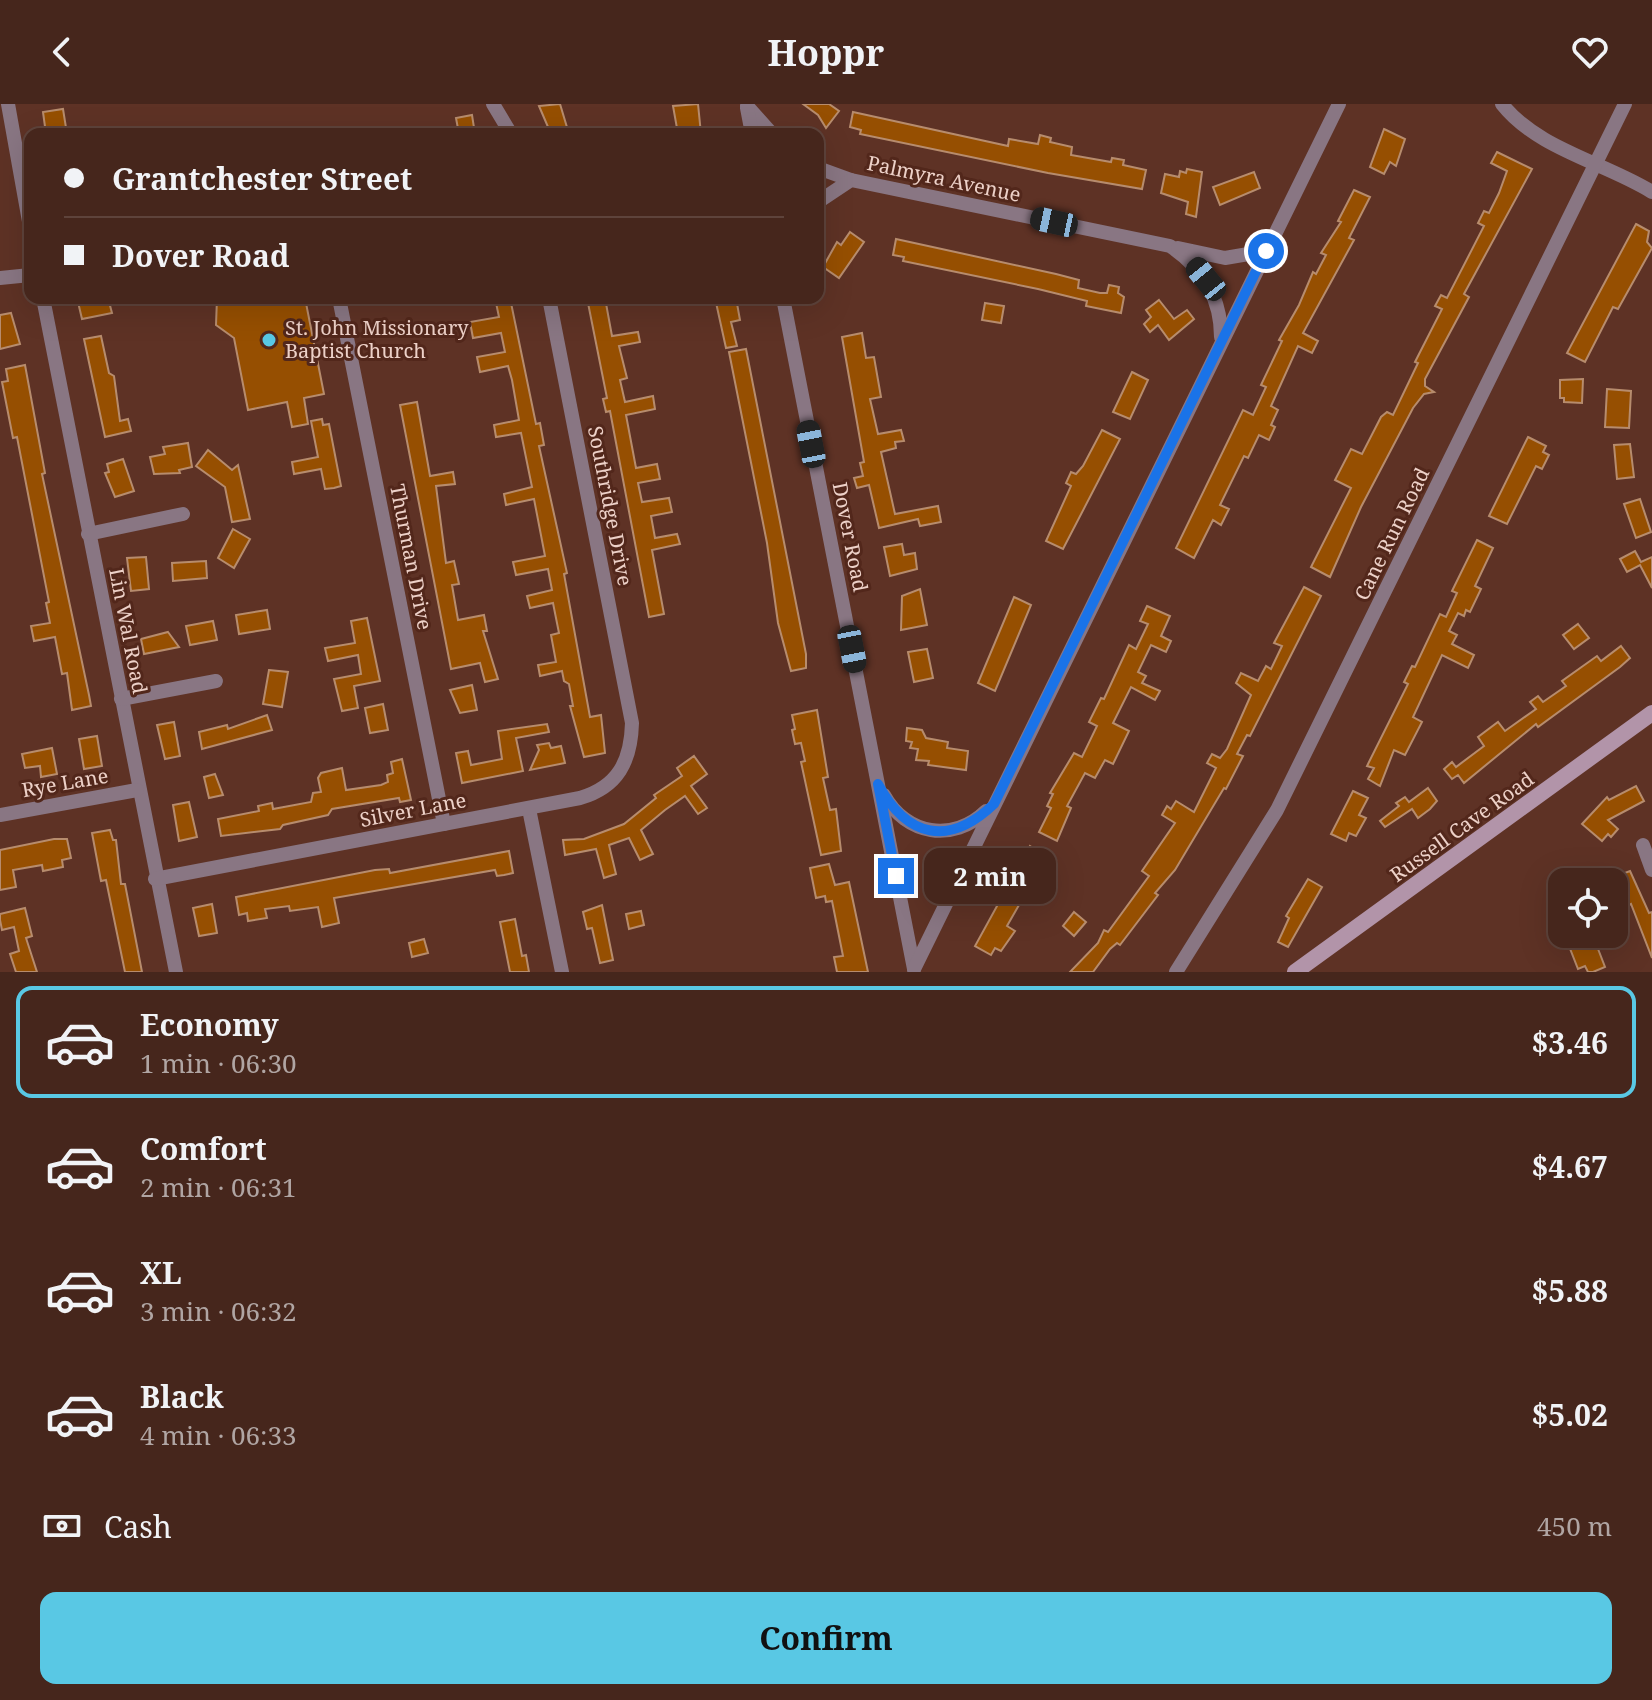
<!DOCTYPE html>
<meta charset="utf-8">
<style>
:root{--surface:#46261c;--page:#4d2e25;--text:#f1f3f6;--muted:#b0a5a3;--line:#5e433b;--accent:#59c8e4}
body{margin:0;font-family:"Noto Serif",serif;background:var(--page);color:var(--text);height:100vh;display:flex;flex-direction:column;font-size:30px;white-space:nowrap}
*{box-sizing:border-box;margin:0}
p{font-size:26px;color:var(--muted)}
.icon{flex:none;width:44px;height:44px;fill:none;stroke:currentColor;stroke-width:2;stroke-linecap:round;stroke-linejoin:round}
.map{position:relative;height:868px;overflow:hidden}
.details{display:flex;flex-direction:column;background:var(--surface);flex:1}
.details>*{flex:none}
.top-card{position:absolute;left:24px;top:24px;width:800px;height:176px;border-radius:16px;box-shadow:0 8px 32px #0002,0 0 0 2px var(--line);display:grid;align-content:center;height:176px;padding:0 40px;background:var(--surface)}
.tools{position:absolute;left:1548px;top:764px;display:grid;gap:16px}
.tools a{display:grid;place-items:center;width:80px;height:80px;border-radius:16px;background:var(--surface);box-shadow:0 8px 32px #0002,0 0 0 2px var(--line);font-size:40px}
.end{position:absolute;width:36px;height:36px;margin:-18px;border:10px solid #1a73e8;background:#fff;box-shadow:0 0 0 4px #fff}
.from{border-radius:50%}
.bubble{position:absolute;height:56px;border-radius:16px;background:var(--surface);box-shadow:0 8px 32px #0002,0 0 0 2px var(--line);font-size:26px;font-weight:700;line-height:56px;text-align:center}
.car{position:absolute;width:24px;height:48px;margin:-24px -12px;border-radius:10px;box-shadow:0 0 6px 2px #0007;background:linear-gradient(#222 24%,#8ab4d8 0 40%,#222 0 76%,#8ab4d8 0 86%,#222 0)}
.top-card b{display:flex;align-items:center;gap:28px;height:76px;font-size:30px}
.top-card b+b{border-top:2px solid var(--line)}
.top-card i{width:20px;height:20px;background:var(--text)}
ul{padding:14px 0 0;list-style:none}
li{display:flex;align-items:center;gap:24px;height:112px;margin:0 16px 12px;padding:0 24px;border:4px solid transparent;border-radius:16px}
li div{flex:1}
li b{display:block;font-size:30px}
li em{font-style:normal;font-weight:700}
li.on{border-color:var(--accent)}
li>.icon{width:72px;height:72px;stroke-width:1.5}
.pay{display:flex;align-items:center;gap:20px;height:88px;padding:0 40px;font-size:30px}
.pay p{margin-inline-start:auto}
.primary-button{display:flex;gap:16px;margin-top:auto;padding:16px 40px}
.primary-button a{flex:1;height:92px;border-radius:16px;background:var(--accent);color:#111;font-size:32px;font-weight:700;line-height:92px;text-align:center}
header{display:flex;justify-content:space-between;align-items:center;height:104px;padding:0 40px;background:var(--surface);font-size:36px;font-weight:700}
.map>svg:first-child{display:block}
</style>
<header><svg class="icon" aria-label="back" viewBox="0 0 24 24"><path d="M15 5l-7 7 7 7"/></svg>Hoppr<svg class="icon" aria-label="heart" viewBox="0 0 24 24"><path d="M12 20l-8-8c-3-5 5-10 8-4 3-6 11-1 8 4z"/></svg></header>
<div class="map">
<svg width="1652" height="868" viewBox="0 0 1652 868">
<rect width="100%" height="100%" fill="#5e3225"/>
<g fill="#964f01" stroke="#b78c6d" stroke-width="2">
<path d="M560,0L569,30H551L539,2Z"/>
<path d="M698,0L701,30H678L673,2Z"/>
<path d="M803,0H829L839,7L826,24L818,11Z"/>
<path d="M63,5L67,30H46L43,8Z"/>
<path d="M853,8L1008,42L1009,35L1038,40L1040,31L1051,34L1050,38L1072,43L1071,51L1111,58L1112,54L1124,56L1123,61L1146,66L1142,85L1048,69L860,30L861,26L850,23Z"/>
<path d="M472,11L475,30H459L456,14Z"/>
<path d="M1384,25L1405,35L1396,62L1390,58L1384,70L1370,63Z"/>
<path d="M1497,48L1532,65L1464,190L1469,193L1425,275V282L1434,288L1424,290L1413,304L1361,403L1330,473L1311,463L1351,384L1335,376L1351,345L1362,350L1381,313L1387,308L1393,311L1418,259L1415,258L1442,205L1435,202L1441,191L1447,194L1484,122L1478,119L1484,107L1489,109L1499,89L1507,67L1491,59Z"/>
<path d="M1187,65L1202,68L1196,113L1186,110L1188,98L1161,89L1165,70L1179,73L1180,67L1186,69Z"/>
<path d="M1254,68L1260,84L1220,101L1213,83Z"/>
<path d="M1354,86L1370,93L1349,134L1354,136L1303,229L1318,237L1312,249L1298,242L1271,302L1278,306L1271,321L1275,323L1269,336L1259,331L1248,354L1244,352L1220,401L1229,405L1221,421L1213,416L1194,454L1176,444L1243,306L1253,311L1266,283L1261,281L1282,237L1279,236L1299,201L1313,168L1316,170L1326,151L1321,149L1341,118L1338,117Z"/>
<path d="M1636,120L1649,127L1647,138L1652,144L1618,205L1613,203L1585,258L1567,249Z"/>
<path d="M850,128L864,138L839,174L823,163L837,138L841,141Z"/>
<path d="M896,135L1056,170L1079,176L1078,184L1100,189H1107L1109,181L1119,183L1118,189L1124,193L1121,209L1086,202L1087,197L1038,185L903,157L904,153L893,151Z"/>
<path d="M108,194L112,209L82,215L78,198Z"/>
<path d="M217,194H305L324,290L304,294L308,320L292,323L287,298L248,306L234,234L216,221Z"/>
<path d="M495,194H510L536,320L540,319L544,341L539,342L567,469L564,470L590,613L601,611L605,649L584,653L570,602H573L569,580L564,577L562,567L540,572L538,561L556,558L551,531L559,529L553,499L530,504L527,492L552,486L548,465L516,471L513,458L545,452L534,395L506,401L504,390L532,383L521,329L496,333L494,321L519,316L512,276L508,262L480,268L477,253L505,248L501,229L473,234L470,218L499,213Z"/>
<path d="M587,194H605L612,232L638,228L640,238L619,242L627,274L620,276L625,298L653,292L655,305L626,311L636,364L657,360L660,375L638,379L642,398L669,394L672,408L651,412L655,434L677,430L680,440L652,446L664,510L649,513L610,307L606,308L603,295L607,294Z"/>
<path d="M715,194H736L740,216L731,218L737,242L726,244Z"/>
<path d="M1159,196L1174,215L1187,206L1194,215L1169,236L1158,221L1150,228L1144,220L1151,213L1146,206Z"/>
<path d="M985,199L1004,202L1001,219L982,216Z"/>
<path d="M11,209L20,240L0,245V211Z"/>
<path d="M862,229L866,254L874,253L881,293L870,295L878,330L901,326L904,337L895,338L896,344L881,348L895,410L938,402L941,418L920,422L918,415L879,424L869,381L857,384L854,374L863,372L860,359L864,358L842,233Z"/>
<path d="M101,232L109,269L114,272L120,317L128,315L131,327L105,333L84,235Z"/>
<path d="M746,245L806,550V564L791,567L778,519L767,439L729,248Z"/>
<path d="M25,261L45,369L42,370L89,591L91,602L72,606L67,569L62,570L55,533L34,537L31,522L50,519L46,499L49,498L17,333L13,334L2,278L8,277L6,265Z"/>
<path d="M1132,268L1148,276L1130,315L1113,308Z"/>
<path d="M1583,275L1582,299L1564,298V294H1560V276Z"/>
<path d="M1607,285L1631,287L1629,324L1605,323Z"/>
<path d="M417,298L430,372L453,368L455,380L436,382L446,459L454,457L459,480L452,481L458,516L484,511L487,527H483L498,575L485,578L480,559L451,565L400,301Z"/>
<path d="M322,315L323,321L329,320L341,382L334,384L325,385L321,365L294,370L292,358L318,353L311,317Z"/>
<path d="M1102,326L1120,335L1063,445L1046,437L1071,382L1066,379L1071,368L1076,370L1083,362Z"/>
<path d="M1528,333L1546,342L1543,348L1549,351L1542,365L1536,362L1507,420L1489,412Z"/>
<path d="M188,339L192,363L179,366L180,369L154,370L150,353L165,350L163,343Z"/>
<path d="M1630,340L1634,373L1617,375L1614,341Z"/>
<path d="M208,346L232,366L238,361L250,415L232,418L225,383L196,362Z"/>
<path d="M123,355L134,387L115,393L105,369L109,368L107,360Z"/>
<path d="M1640,395L1651,428L1636,434L1624,400Z"/>
<path d="M233,425L250,435L234,464L218,454Z"/>
<path d="M1477,436L1493,444L1475,482L1481,485L1470,508L1466,506L1464,512L1458,509L1449,527L1457,531L1452,540L1474,551L1468,564L1442,551L1413,613L1422,618L1405,651L1394,646L1380,682L1368,675L1374,664L1367,662L1408,580L1404,578L1412,562L1415,563L1440,510L1446,513L1457,489L1452,487Z"/>
<path d="M902,440L904,451L915,449L917,465L890,472L884,443Z"/>
<path d="M1635,447L1641,458L1652,453V484L1640,461L1627,468L1620,455Z"/>
<path d="M146,453L149,485L131,487L127,454Z"/>
<path d="M206,457L207,474L173,477L172,459Z"/>
<path d="M1304,483L1321,492L1250,632L1247,631L1237,650L1243,652L1226,685L1224,684L1175,766L1155,789L1158,791L1120,841L1117,839L1110,845L1093,868H1070L1098,839L1104,826L1108,828L1149,772L1142,767L1175,719L1162,711L1167,702L1171,705L1176,697L1194,708L1216,664L1207,659L1212,650L1220,654L1227,645L1251,591L1236,579L1241,569L1258,577L1266,562L1271,565L1282,542L1274,539Z"/>
<path d="M920,485L927,521L901,526L902,492Z"/>
<path d="M1014,493L1031,501L995,587L978,579Z"/>
<path d="M1147,502L1170,512L1161,532L1171,537L1166,548L1151,541L1138,568L1146,572L1142,579L1160,587L1155,596L1131,583L1113,619L1129,627L1113,660L1105,656L1095,674L1085,669L1067,702L1071,704L1057,737L1039,728L1051,704L1047,702L1053,690L1050,689L1074,649L1082,653L1097,622L1089,618L1101,594L1104,595L1129,541L1136,545L1148,520L1140,517Z"/>
<path d="M267,506L270,525L239,530L236,511Z"/>
<path d="M367,514L380,577L354,582L358,604L342,607L334,575L361,570L358,551L328,557L325,544L355,539L351,517Z"/>
<path d="M213,517L217,536L190,541L186,522Z"/>
<path d="M1578,520L1589,534L1574,545L1563,531Z"/>
<path d="M168,528L179,543L144,550L141,535Z"/>
<path d="M1621,542L1630,554L1620,563L1538,623L1536,620L1464,679L1458,671L1452,675L1444,665L1452,658L1456,663L1484,642L1478,633L1498,618L1505,627L1536,605L1530,598L1538,592L1543,598L1566,582L1562,577L1597,552L1601,557Z"/>
<path d="M927,545L933,574L914,578L908,548Z"/>
<path d="M269,566L288,568L282,603L263,600Z"/>
<path d="M472,581L477,606L460,609L450,586Z"/>
<path d="M383,600L388,626L370,629L365,604Z"/>
<path d="M817,606L828,673L823,674L830,706L836,705L841,747L821,751L801,658L805,657L801,639L795,640L792,626L795,625L792,611Z"/>
<path d="M267,611L272,626L202,645L199,628L227,621L228,625Z"/>
<path d="M174,618L180,652L165,655L157,621Z"/>
<path d="M547,620L549,628L516,634L523,667L462,679L456,649L468,647L471,661L502,655L498,627Z"/>
<path d="M907,624L922,626L926,634L948,638L947,644L968,647L966,666L928,661L929,657L916,656L918,645L910,644L912,638L906,637Z"/>
<path d="M97,632L102,662L84,665L79,635Z"/>
<path d="M549,639L551,644L561,642L565,659L530,666L539,646L537,641Z"/>
<path d="M52,644L57,670L41,673L40,662L25,664L22,650Z"/>
<path d="M694,652L707,670L691,682L707,704L698,710L685,692L665,706L641,726L653,750L640,756L629,734L609,741L616,770L604,774L596,745L565,751L563,736L584,735L624,720L656,694L654,691L682,672L677,664Z"/>
<path d="M402,655L411,696L400,698L399,694L332,705L328,711L283,721L280,725L221,732L218,715L259,707L258,702L272,699L273,705L311,698L313,689L321,688L318,674L321,669L342,664L346,686L381,681L388,678L387,671L393,669L391,658Z"/>
<path d="M215,670L223,691L209,694L204,673Z"/>
<path d="M1636,682L1644,697L1608,716L1618,725L1611,733L1608,730L1602,737L1582,720L1607,693L1609,696Z"/>
<path d="M1428,684L1437,697L1430,705L1418,714L1412,705L1385,723L1380,717L1399,702L1396,699L1405,693L1409,698Z"/>
<path d="M1353,687L1368,694L1359,711L1366,714L1356,732L1349,729L1346,737L1331,730Z"/>
<path d="M189,698L197,733L179,737L173,701Z"/>
<path d="M110,726L113,736H116L121,780H125L142,868H125L106,776L101,777L92,729Z"/>
<path d="M54,735H67L71,754L62,756L63,763L43,767L42,761L13,766L16,783L0,786V746Z"/>
<path d="M1030,742L1047,752L1007,822L1015,827L1001,847L995,844L991,851L975,842Z"/>
<path d="M509,747L513,769L504,771L497,772L495,766L334,794L339,819L322,823L318,803L290,807L289,802L265,805L267,814L248,817L247,809L239,811L236,793L375,766L389,765L390,769Z"/>
<path d="M829,760L835,781L849,778L868,868H837L834,853L843,852L832,797L826,798L825,792L816,794L810,764Z"/>
<path d="M1630,767L1649,809L1652,808V854L1631,800L1627,802L1614,773Z"/>
<path d="M1308,775L1322,783L1288,843L1278,838L1289,814L1286,812Z"/>
<path d="M212,800L217,829L199,832L193,804Z"/>
<path d="M602,801L613,856L600,859L592,824L587,825L583,808Z"/>
<path d="M25,804L32,832L26,834L37,868H16L10,850L19,847L14,823L2,826L0,816V810Z"/>
<path d="M641,807L644,821L629,825L626,810Z"/>
<path d="M1074,808L1086,818L1074,832L1063,822Z"/>
<path d="M515,815L522,852L526,851L529,868H510L500,818Z"/>
<path d="M1593,832L1605,863L1593,868H1588L1585,862L1578,865L1569,842Z"/>
<path d="M424,835L428,849L412,853L409,839Z"/>
</g>
<g fill="none" stroke-linecap="round" stroke-linejoin="round">
<g stroke="#897683" stroke-width="14">
<path d="M8,0L30,123"/>
<path d="M493,0L511,30"/>
<path d="M1502,0C1537,45 1606,59 1652,88"/>
<path d="M747,2L772,30"/>
<path d="M747,4L752,30"/>
<path d="M818,64L851,76"/>
<path d="M818,98L851,76L1170,142C1203,164 1221,193 1221,233"/>
<path d="M1178,144L1225,154L1266,147"/>
<path d="M0,174L30,171"/>
<path d="M43,194L176,868"/>
<path d="M339,194L444,720"/>
<path d="M783,194L914,865"/>
<path d="M88,430L183,410"/>
<path d="M121,595L216,577"/>
<path d="M884,691C906,731 953,739 986,707"/>
<path d="M529,705L562,868"/>
<path d="M0,711L137,686"/>
<path d="M1643,741L1652,766"/>
<path d="M155,775L580,694C618,683 631,657 632,619L549,194"/>
<path d="M914,865L1339,0"/>
<path d="M1176,868L1277,706L1625,0"/>
</g>
<path stroke="#b294a9" stroke-width="16" d="M1295,868L1652,609"/>
</g>
<g fill="none" stroke-linecap="round" stroke-linejoin="round">
<path stroke="#1a73e8" stroke-width="10" d="M896,772L878,680C907,734 949,743 994,700L1266,147"/>
</g>
<circle fill="#59c8e4" stroke="#52271b" stroke-width="3" cx="269" cy="236" r="8"/>
<g text-anchor="middle" stroke-width="6" stroke-linejoin="round" paint-order="stroke">
<g font-size="20" fill="#edd1c8" stroke="#52271b">
<text transform="translate(944 75) rotate(12)" y="7">Palmyra Avenue</text>
<text transform="translate(610 402) rotate(79)" y="7">Southridge Drive</text>
<text transform="translate(1392 430) rotate(-64)" y="7">Cane Run Road</text>
<text transform="translate(850 433) rotate(79)" y="7">Dover Road</text>
<text transform="translate(411 453) rotate(79)" y="7">Thurman Drive</text>
<text transform="translate(128 527) rotate(79)" y="7">Lin Wal Road</text>
<text transform="translate(65 679) rotate(-10)" y="7">Rye Lane</text>
<text transform="translate(413 706) rotate(-11)" y="7">Silver Lane</text>
<text transform="translate(1462 723) rotate(-36)" y="7">Russell Cave Road</text>
</g>
<g font-size="20" fill="#edd1c8" stroke="#52271b" text-anchor="start">
<text x="285" y="231">St. John Missionary<tspan x="285" dy="23">Baptist Church</tspan></text>
</g>
</g>
</svg>
<div class="tools">
<a><svg class="icon" aria-label="locate" viewBox="0 0 24 24"><circle cx="12" cy="12" r="6"/><path d="M12 2v4M12 18v4M2 12h4M18 12h4"/></svg></a>
</div>
<i class="end from" style="left:1266px;top:147px"></i>
<i class="end" style="left:896px;top:772px"></i>
<div class="bubble" style="left:924px;top:744px;width:132px">2 min</div>
<i class="car" style="left:1054px;top:118px;rotate:282deg"></i>
<i class="car" style="left:1206px;top:175px;rotate:321deg"></i>
<i class="car" style="left:811px;top:340px;rotate:349deg"></i>
<i class="car" style="left:852px;top:545px;rotate:169deg"></i>
<div class="top-card">
<b><i class="from"></i>Grantchester Street</b>
<b><i></i>Dover Road</b>
</div>
</div>
<section class="details">
<ul>
<li class="on"><svg class="icon" aria-label="car" viewBox="0 0 24 24"><path d="M5 17H2v-5l4-1 3-4h7l3 4 3 1v5h-3M9 17h6M6 11h13"/><circle cx="7" cy="17" r="2"/><circle cx="17" cy="17" r="2"/></svg><div><b>Economy</b><p>1 min · 06:30</p></div><em>$3.46</em></li>
<li><svg class="icon" aria-label="car" viewBox="0 0 24 24"><path d="M5 17H2v-5l4-1 3-4h7l3 4 3 1v5h-3M9 17h6M6 11h13"/><circle cx="7" cy="17" r="2"/><circle cx="17" cy="17" r="2"/></svg><div><b>Comfort</b><p>2 min · 06:31</p></div><em>$4.67</em></li>
<li><svg class="icon" aria-label="car" viewBox="0 0 24 24"><path d="M5 17H2v-5l4-1 3-4h7l3 4 3 1v5h-3M9 17h6M6 11h13"/><circle cx="7" cy="17" r="2"/><circle cx="17" cy="17" r="2"/></svg><div><b>XL</b><p>3 min · 06:32</p></div><em>$5.88</em></li>
<li><svg class="icon" aria-label="car" viewBox="0 0 24 24"><path d="M5 17H2v-5l4-1 3-4h7l3 4 3 1v5h-3M9 17h6M6 11h13"/><circle cx="7" cy="17" r="2"/><circle cx="17" cy="17" r="2"/></svg><div><b>Black</b><p>4 min · 06:33</p></div><em>$5.02</em></li>
</ul>
<div class="pay"><svg class="icon" aria-label="cash" viewBox="0 0 24 24"><path d="M3 7h18v10H3z"/><circle cx="12" cy="12" r="2"/></svg>Cash<p>450 m</p></div>
<div class="primary-button"><a>Confirm</a></div>
</section>
